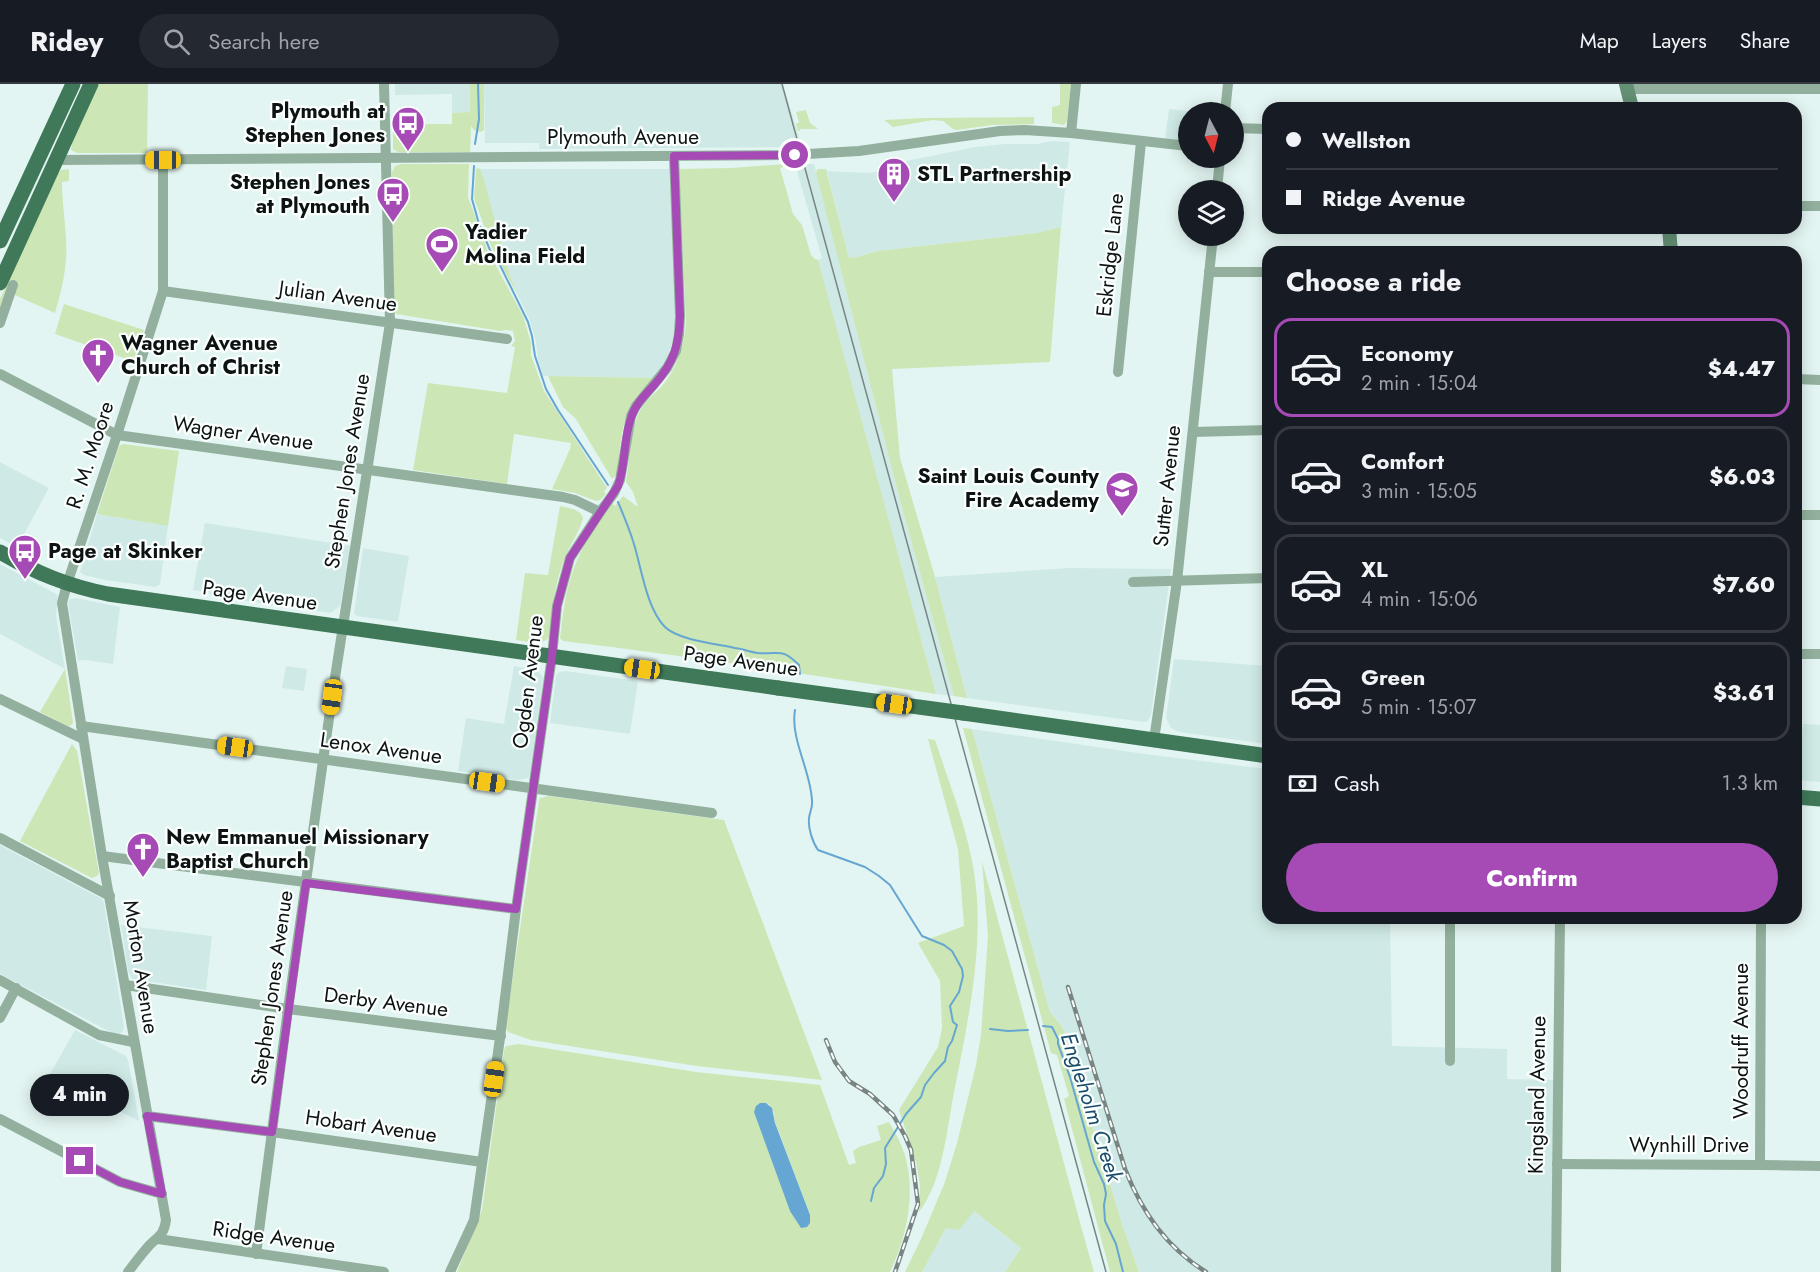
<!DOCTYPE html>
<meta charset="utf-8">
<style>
:root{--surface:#171b24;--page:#242831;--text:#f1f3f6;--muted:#9ea1a6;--line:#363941;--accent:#a64ab5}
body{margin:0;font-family:Jost,sans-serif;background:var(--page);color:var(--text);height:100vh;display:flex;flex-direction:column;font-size:22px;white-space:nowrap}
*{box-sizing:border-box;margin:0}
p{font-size:20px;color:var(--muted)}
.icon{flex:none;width:33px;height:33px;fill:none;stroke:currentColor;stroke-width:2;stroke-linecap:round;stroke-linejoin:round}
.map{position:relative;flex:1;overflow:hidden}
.sheet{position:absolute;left:1262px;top:162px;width:540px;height:678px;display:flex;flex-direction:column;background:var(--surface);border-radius:18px;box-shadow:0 3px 15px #0003}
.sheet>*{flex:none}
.top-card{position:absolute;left:1262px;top:18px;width:540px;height:132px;border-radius:18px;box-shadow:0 3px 15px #0003;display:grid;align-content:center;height:132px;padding:0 24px;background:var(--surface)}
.needle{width:39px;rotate:173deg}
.tools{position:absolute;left:1178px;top:18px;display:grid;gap:12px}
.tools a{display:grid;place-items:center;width:66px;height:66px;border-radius:50%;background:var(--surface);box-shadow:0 3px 15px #0003;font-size:30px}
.end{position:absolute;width:27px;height:27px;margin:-14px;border:8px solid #a64ab5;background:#fff;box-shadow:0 0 0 3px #fff}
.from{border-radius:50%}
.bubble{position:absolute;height:42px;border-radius:21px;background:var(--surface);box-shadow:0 3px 15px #0003;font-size:20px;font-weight:800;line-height:42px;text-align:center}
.car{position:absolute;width:18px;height:36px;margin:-18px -9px;border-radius:8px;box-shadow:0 0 4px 2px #0007;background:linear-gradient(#f5c518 24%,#345 0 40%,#f5c518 0 76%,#345 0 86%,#f5c518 0)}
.top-card b{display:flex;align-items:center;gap:21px;height:57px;font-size:22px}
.top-card b+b{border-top:2px solid var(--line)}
.top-card i{width:15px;height:15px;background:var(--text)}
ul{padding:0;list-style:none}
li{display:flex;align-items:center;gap:18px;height:99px;margin:0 12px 9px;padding:0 12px;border:3px solid var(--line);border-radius:18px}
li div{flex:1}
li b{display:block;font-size:22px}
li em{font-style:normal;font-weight:800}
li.selected{border-color:var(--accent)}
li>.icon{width:54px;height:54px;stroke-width:1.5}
h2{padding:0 24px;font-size:27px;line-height:72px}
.pay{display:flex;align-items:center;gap:15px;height:66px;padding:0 24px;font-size:22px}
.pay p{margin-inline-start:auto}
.cta{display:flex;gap:12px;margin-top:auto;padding:12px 24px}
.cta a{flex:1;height:69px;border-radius:36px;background:var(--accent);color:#fff;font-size:24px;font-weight:800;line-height:69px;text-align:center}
header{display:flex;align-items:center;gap:36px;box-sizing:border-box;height:84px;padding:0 30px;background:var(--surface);border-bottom:2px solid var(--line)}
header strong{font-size:28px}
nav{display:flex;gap:33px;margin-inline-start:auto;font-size:21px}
.search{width:420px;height:54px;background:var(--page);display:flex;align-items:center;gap:15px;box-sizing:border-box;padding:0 21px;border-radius:33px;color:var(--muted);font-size:22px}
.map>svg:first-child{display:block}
</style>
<header>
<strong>Ridey</strong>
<div class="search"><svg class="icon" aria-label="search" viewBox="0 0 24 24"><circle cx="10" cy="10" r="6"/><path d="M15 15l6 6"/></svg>Search here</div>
<nav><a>Map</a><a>Layers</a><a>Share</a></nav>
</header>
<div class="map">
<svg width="1820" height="1188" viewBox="0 0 1820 1188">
<rect width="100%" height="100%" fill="#e3f5f2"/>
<g fill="#cfeae6">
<path d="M395,0H470V28L452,29V10L395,11Z"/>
<path d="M484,0H783L802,63L539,65V59H485Z"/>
<path d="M1169,25L1194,28H1188V57L1165,55Z"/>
<path d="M1052,57L1070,58L1061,143L1037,149L877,167L857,173L849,174L827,87L867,89L882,87L892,80L975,63L1005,60H1037Z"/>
<path d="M795,80H814L901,420L954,612L936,610L822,193L818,176L822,174Z"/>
<path d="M480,85H669L676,232L675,250L671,265L664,281L655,294L543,292L538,276L536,258L530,237L517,210L508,185Z"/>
<path d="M0,378L49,404L17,463L0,454Z"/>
<path d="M97,430L168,442L160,500L156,503L105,496L84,491L80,488Z"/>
<path d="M205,439L351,462L340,522L331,529L211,512L209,508L193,506Z"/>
<path d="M363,464L409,472L398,538L357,532L354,530Z"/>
<path d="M0,480L58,511L56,532L65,585L0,550Z"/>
<path d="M1069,484L1171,485L1151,631L1148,637L1144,638L967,614L935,493Z"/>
<path d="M76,514L120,523L113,580L85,576L78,577L68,519L70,515Z"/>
<path d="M1174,575L1267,582V660L1179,648L1171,644L1166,634Z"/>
<path d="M286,582L307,585L304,607L282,604Z"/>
<path d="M514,582L537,586L543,593L530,690L528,694L517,696L458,687L466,634L504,640Z"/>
<path d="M565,587L638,597L630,650L550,639L556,592L559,588Z"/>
<path d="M1803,640L1820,641V698L1799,696Z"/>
<path d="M972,645L1145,670L1267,685L1268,834H1390L1392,962L1507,965V995L1554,996L1552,1188H1139L1122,1140L1063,944L1050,928Z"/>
<path d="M0,761L102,815L104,819L124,942L123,947L120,950H114L0,890Z"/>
<path d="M121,841L212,852L206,906L132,895L128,886Z"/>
<path d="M75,946L126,972L128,976L139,1037L49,992Z"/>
<path d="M974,1127L1021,1164L1005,1188H922L946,1144Z"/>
</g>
<g fill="#cde6b5" fill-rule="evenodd">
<path d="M99,0H148L147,69H77L71,66L73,53Z"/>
<path d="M470,0H484V46L480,48L474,46L471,42L470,68H398L393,65V47L390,40H452V29L470,28Z"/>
<path d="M1060,0H1071L1067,37L1064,41L1052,39V23L1060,21Z"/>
<path d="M806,26L810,39L818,45H800V47H798L796,40L799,38L796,28Z"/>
<path d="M1034,33V40L992,41L957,46L953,45L943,37L933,36L893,43L884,36L924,34Z"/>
<path d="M401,80H469L468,113L471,121L487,165L523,232L531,259V271L544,307L607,404L604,407L606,410L600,416L596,417L575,409L552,405L570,365L571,359L514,350L507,400L413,386L428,299L507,309L515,263L511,262L515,257L513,247L506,246L500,247L396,230L393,224L392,88L395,82Z"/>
<path d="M786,80V82L780,84L793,130L802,141L811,171L815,175L818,176L936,610C812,591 688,572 563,557L560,554C563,531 565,507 574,484C583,460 597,440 612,419L615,422L623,412L638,423L633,408L626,398C629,380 631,344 639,329C645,316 658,308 666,297C679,279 684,260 686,239L679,85L731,84Z"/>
<path d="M478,84L480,85L484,96L508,185L517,210L491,162L474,114L476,85Z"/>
<path d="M69,85V97L62,98C62,117 65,135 66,155C68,180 62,205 55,229L8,208L0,227V215L58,89L61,86Z"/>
<path d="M817,85H826L849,174L857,173L877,167L1037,149L1061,143L1050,278L892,285L900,374L935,493L967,614L954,612L901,420L816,89Z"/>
<path d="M64,220L144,246L133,277L55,250Z"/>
<path d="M548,292L655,294C619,326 623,347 617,390L612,395L576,335L563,323Z"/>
<path d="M123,360L179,367L168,442L97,430L119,362Z"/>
<path d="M560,422C569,424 580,425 583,434C580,447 572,457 567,469C555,495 552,524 549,553C542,563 526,557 516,556L525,489L548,491Z"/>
<path d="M65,585L73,638L72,641L68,642L40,628Z"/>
<path d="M963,644L972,645L1050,928L1063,944L1122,1140L1139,1188H1110L1064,1015L1069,1012L1057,971L1051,969Z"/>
<path d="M928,655L935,656C949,699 967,743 974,788C986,865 966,944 952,1019C946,1054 941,1099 919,1128L920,1101L916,1078L899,1026L938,963L942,944L940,897L918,859L964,842L958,765Z"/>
<path d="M72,660L77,667L99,789L97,792L92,794L20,757Z"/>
<path d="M549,712L724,736L822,996L697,982L531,956L508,948L506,944V939L539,717L540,714Z"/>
<path d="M982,777L1081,1142L1094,1188H1005L1021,1164L974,1127L959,1146L946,1144L922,1188H905L921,1155L945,1098L957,1059L976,981L981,951L988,852Z"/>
<path d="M519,960L696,988L820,1001L849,1081L856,1079L853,1067L859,1063L881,1056L877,1042L889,1038C895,1048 901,1059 905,1071C916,1110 907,1152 890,1188H457L482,1126L504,966L506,962ZM760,1019L769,1020L774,1029L775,1038L810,1131L790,1127Z"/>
</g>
<path fill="#65a6d2" d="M760,1019H766L772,1024L775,1039L810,1131V1139L807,1143L801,1144L790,1127L754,1028L756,1022Z"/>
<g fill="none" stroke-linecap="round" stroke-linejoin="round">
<g stroke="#65a6d2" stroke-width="2">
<path d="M475,60L479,35L478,0"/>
<path d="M474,82L472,115L479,140L490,166L498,177L528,238L532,252L535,272L546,305L558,326L608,401"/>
<path d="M618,418C623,430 629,444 633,457C641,481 646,524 665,543C678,556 717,560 735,564C743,565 750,568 758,569C780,571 781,563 799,581L800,590"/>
<path d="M795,626C790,655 811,687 812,717C813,724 809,729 809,735C808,745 813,759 818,766L865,783L879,792L890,801L922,852L944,861L952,867L962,885L963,892L959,908L950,922L953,938L957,941L952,957L948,963L945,977L934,989L925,1001L921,1013L906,1030L885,1064L886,1080L883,1092L874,1104L871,1117"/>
<path d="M1043,942L1052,943L1058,955V960L1070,993L1094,1078L1104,1100L1106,1110L1104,1121L1105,1137L1116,1160L1123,1188"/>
<path d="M990,945L1008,947L1028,946"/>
</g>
<g stroke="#92b09d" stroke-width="10">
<path d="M1627,5H1820"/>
<path d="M1225,28L1228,0"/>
<path d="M1233,44L1268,45"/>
<path d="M1071,49L1076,0"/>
<path d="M56,76L790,71L859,67L1000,47L1025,46L1071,49L1188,62"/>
<path d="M1217,106L1220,74"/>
<path d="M1796,122H1820"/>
<path d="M1209,188H1268"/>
<path d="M163,207L507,255"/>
<path d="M0,239L13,201"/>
<path d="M1118,288L1141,58"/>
<path d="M0,290L117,351L563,413L575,416L600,428"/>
<path d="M1796,295L1820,296"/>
<path d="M1193,348L1268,346"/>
<path d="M1796,431H1820"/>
<path d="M1133,498L1268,494"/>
<path d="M1796,570H1820"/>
<path d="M0,615L83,655"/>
<path d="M81,642L712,729"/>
<path d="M1154,656L1177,497L1213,152"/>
<path d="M0,754L110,812"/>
<path d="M102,772L516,825"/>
<path d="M0,896L99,951L133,958"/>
<path d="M125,901L288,925L501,952"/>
<path d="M0,934L16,904"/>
<path d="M1450,977V834"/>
<path d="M147,1032L272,1048L482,1078"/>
<path d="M0,1035L120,1098L162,1110"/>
<path d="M1557,1080L1760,1081L1820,1082"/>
<path d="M1760,1081L1761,834"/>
<path d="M158,1155L384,1188"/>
<path d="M256,1170L288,925L332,613L390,239L384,0"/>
<path d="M128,1188C134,1180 140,1172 147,1164C156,1153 164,1153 166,1136L102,772L62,519L67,500L117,351L163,207V76"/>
<path d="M450,1188L474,1136L500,954L516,825L552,572L557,522L570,474L600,428L614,409L620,396L631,332L636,322L667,284L676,267L679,250L680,232L674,72"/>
<path d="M1556,1188L1560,834"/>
</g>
<g stroke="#649075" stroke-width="14">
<path d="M1626,0L1632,24"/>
<path d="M1669,144L1671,168"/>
</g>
<g stroke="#407959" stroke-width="15">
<path d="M0,157L73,0"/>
<path d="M0,199L91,0"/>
<path d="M0,468C36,489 68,502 108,510L778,604"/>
<path d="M963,629L1268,672"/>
<path d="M1796,713L1820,715"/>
</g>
<path stroke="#798583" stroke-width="1.5" d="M782,0L1106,1188"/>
<defs>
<g id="rail">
<path d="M1068,903L1125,1085C1142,1128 1166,1163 1206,1188"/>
<path d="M826,956L835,978L849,997L870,1010L893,1031L905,1052L911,1066L918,1120L895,1188"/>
</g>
</defs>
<use href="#rail" stroke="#798583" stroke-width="4.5"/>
<use href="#rail" stroke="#fbfffe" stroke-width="2" stroke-dasharray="7" stroke-linecap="butt"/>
<path stroke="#407959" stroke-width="15" d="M778,604L963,629"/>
</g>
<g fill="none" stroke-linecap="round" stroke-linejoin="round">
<path stroke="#a64ab5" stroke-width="8" d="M80,1077L120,1098L162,1110L147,1032L272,1048L306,799L516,825L552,572L557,522L570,474L618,402C626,381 623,356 631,334C635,320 646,310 655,300C674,278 679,261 680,232L674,72L795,71"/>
</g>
<defs>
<symbol id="bus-pin" viewBox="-11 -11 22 30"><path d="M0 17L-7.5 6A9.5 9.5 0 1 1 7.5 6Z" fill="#a64ab5" stroke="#fbfffe"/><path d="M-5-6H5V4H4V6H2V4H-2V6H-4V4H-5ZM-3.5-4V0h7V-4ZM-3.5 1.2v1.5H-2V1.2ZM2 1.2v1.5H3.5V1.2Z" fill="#fff"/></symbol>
<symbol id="building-pin" viewBox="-11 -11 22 30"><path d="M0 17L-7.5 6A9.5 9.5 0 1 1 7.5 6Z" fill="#a64ab5" stroke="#fbfffe"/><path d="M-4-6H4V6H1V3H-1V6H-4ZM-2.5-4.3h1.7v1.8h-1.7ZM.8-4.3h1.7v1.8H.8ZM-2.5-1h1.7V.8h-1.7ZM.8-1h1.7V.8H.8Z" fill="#fff"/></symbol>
<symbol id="stadium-pin" viewBox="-11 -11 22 30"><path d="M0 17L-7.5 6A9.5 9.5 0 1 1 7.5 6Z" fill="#a64ab5" stroke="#fbfffe"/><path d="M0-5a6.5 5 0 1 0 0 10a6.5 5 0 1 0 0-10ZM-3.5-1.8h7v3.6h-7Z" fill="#fff"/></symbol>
<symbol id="church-pin" viewBox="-11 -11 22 30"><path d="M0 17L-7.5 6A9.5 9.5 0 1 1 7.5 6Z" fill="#a64ab5" stroke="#fbfffe"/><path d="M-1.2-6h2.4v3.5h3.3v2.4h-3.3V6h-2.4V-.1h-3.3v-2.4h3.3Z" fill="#fff"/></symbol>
<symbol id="school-pin" viewBox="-11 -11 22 30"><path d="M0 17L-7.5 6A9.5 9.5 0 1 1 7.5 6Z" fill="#a64ab5" stroke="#fbfffe"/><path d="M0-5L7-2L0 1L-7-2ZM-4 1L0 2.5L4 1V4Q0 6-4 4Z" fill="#fff"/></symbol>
</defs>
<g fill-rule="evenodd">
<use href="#bus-pin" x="389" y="20" width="38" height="52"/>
<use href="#building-pin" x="875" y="71" width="38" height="52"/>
<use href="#bus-pin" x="374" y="91" width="38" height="52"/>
<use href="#stadium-pin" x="423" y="141" width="38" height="52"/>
<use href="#church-pin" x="79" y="252" width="38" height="52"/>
<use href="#school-pin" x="1103" y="385" width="38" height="52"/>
<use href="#bus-pin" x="6" y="448" width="38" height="52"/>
<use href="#church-pin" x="124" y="746" width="38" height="52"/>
</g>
<g text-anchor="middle" stroke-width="4.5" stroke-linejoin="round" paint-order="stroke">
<g font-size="21" font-weight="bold" fill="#0d1312" stroke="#fbfffe" text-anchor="start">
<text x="385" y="34" text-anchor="end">Plymouth at<tspan x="385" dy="24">Stephen Jones</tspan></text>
<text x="917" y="97">STL Partnership</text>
<text x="370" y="105" text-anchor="end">Stephen Jones<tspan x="370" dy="24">at Plymouth</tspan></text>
<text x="465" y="155">Yadier<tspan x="465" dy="24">Molina Field</tspan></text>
<text x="121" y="266">Wagner Avenue<tspan x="121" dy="24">Church of Christ</tspan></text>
<text x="1099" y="399" text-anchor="end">Saint Louis County<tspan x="1099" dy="24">Fire Academy</tspan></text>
<text x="48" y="474">Page at Skinker</text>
<text x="166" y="760">New Emmanuel Missionary<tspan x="166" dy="24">Baptist Church</tspan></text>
</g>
<g font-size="21" fill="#0d1312" stroke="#fbfffe">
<text x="623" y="60">Plymouth Avenue</text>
<text transform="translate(1110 171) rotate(-84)" y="7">Eskridge Lane</text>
<text transform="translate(338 212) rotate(8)" y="7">Julian Avenue</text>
<text transform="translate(243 349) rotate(8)" y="7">Wagner Avenue</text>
<text transform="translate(90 371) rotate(-72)" y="7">R. M. Moore</text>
<text transform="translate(347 387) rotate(-81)" y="7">Stephen Jones Avenue</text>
<text transform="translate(1167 402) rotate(-84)" y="7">Sutter Avenue</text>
<text transform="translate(260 511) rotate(8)" y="7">Page Avenue</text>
<text transform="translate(741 577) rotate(8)" y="7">Page Avenue</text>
<text transform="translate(528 598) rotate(-83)" y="7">Ogden Avenue</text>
<text transform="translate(381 664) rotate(8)" y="7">Lenox Avenue</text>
<text transform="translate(141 883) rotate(81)" y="7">Morton Avenue</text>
<text transform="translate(272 904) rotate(-82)" y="7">Stephen Jones Avenue</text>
<text transform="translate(386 918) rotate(7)" y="7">Derby Avenue</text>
<text transform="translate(1741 957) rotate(-90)" y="7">Woodruff Avenue</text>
<text transform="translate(1537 1011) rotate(-89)" y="7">Kingsland Avenue</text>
<text transform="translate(371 1042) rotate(8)" y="7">Hobart Avenue</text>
<text x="1689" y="1068">Wynhill Drive</text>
<text transform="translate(274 1153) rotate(8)" y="7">Ridge Avenue</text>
</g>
<g font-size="22" font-style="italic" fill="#1b4c6b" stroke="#fbfffe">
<text transform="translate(1092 1023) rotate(72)" y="8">Engleholm Creek</text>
</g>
</g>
</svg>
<div class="tools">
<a><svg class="needle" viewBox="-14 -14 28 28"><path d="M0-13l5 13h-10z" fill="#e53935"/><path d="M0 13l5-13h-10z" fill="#9ea1a6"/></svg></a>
<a><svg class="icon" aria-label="layers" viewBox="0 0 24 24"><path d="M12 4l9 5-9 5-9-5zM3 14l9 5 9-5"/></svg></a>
</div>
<i class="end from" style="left:795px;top:71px"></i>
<i class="end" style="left:80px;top:1077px"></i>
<div class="bubble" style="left:30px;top:990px;width:99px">4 min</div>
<i class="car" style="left:163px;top:76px;rotate:270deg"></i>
<i class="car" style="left:642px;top:585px;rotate:278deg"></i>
<i class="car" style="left:332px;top:613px;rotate:188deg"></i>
<i class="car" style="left:894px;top:620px;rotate:278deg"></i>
<i class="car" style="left:235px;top:663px;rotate:278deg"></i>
<i class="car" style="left:487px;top:698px;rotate:98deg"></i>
<i class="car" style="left:494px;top:995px;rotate:8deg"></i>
<div class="top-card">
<b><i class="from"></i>Wellston</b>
<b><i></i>Ridge Avenue</b>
</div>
<section class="sheet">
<h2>Choose a ride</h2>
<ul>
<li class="selected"><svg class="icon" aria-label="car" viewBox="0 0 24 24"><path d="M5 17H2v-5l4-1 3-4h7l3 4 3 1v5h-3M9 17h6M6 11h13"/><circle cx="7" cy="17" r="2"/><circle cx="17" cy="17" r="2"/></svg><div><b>Economy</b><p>2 min · 15:04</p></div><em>$4.47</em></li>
<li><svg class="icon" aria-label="car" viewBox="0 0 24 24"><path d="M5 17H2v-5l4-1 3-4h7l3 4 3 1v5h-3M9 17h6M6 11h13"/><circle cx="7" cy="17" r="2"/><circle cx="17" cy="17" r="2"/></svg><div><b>Comfort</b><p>3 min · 15:05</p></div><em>$6.03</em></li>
<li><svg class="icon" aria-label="car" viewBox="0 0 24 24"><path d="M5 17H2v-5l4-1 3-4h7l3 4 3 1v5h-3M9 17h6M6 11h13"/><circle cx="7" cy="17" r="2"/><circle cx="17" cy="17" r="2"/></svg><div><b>XL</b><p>4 min · 15:06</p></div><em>$7.60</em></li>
<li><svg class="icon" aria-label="car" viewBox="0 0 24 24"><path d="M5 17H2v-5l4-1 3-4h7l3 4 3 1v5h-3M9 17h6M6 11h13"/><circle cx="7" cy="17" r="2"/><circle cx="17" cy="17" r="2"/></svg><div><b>Green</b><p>5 min · 15:07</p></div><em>$3.61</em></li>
</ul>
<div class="pay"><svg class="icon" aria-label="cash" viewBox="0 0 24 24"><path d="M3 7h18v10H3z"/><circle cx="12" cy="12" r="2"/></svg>Cash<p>1.3 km</p></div>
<div class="cta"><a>Confirm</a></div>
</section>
</div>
